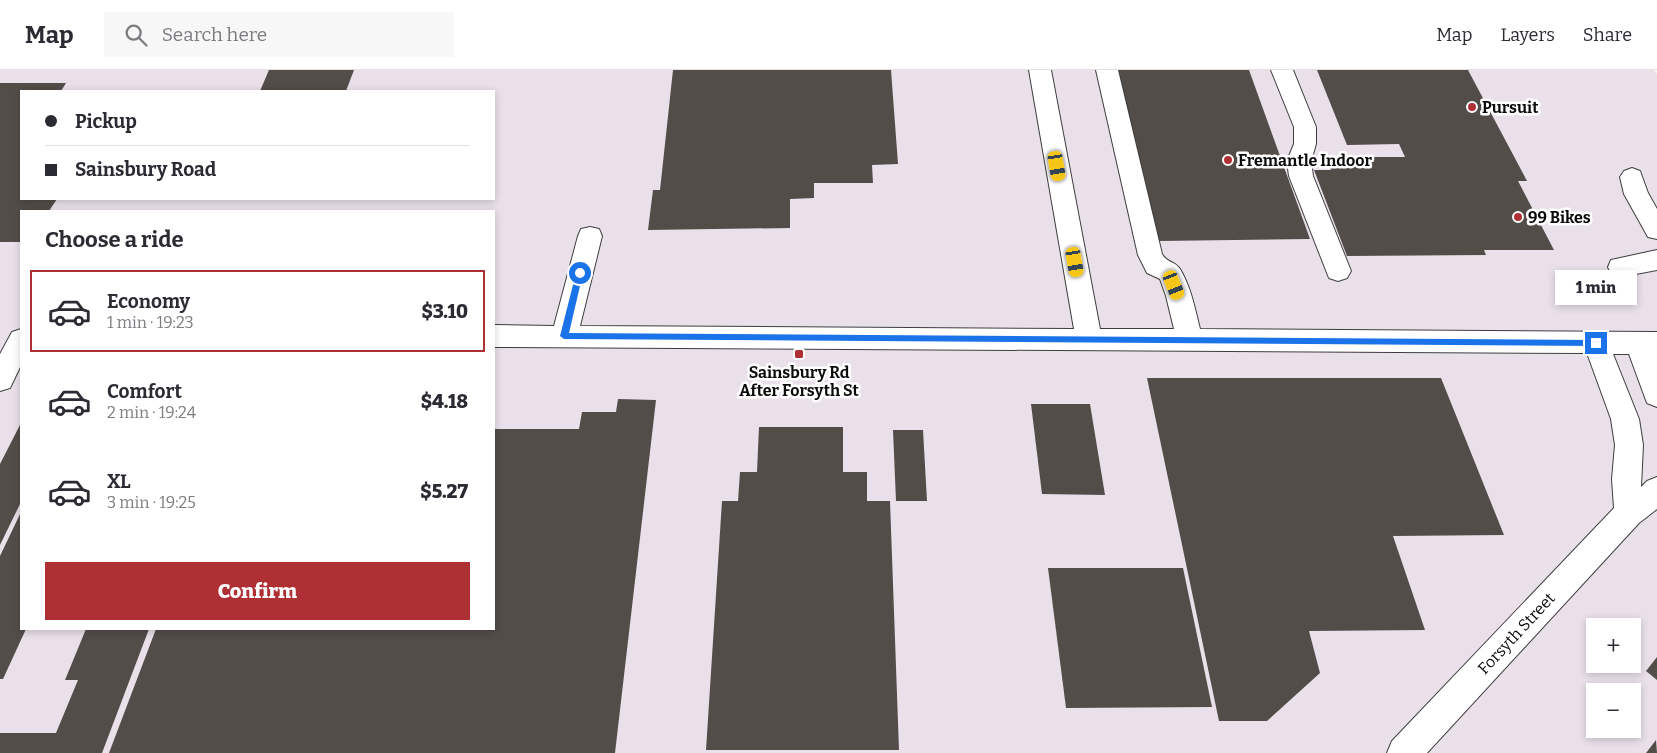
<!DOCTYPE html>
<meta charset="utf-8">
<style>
:root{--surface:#fff;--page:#f7f7f7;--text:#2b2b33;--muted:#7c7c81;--line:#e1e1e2;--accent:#ae3035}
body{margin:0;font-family:Bitter,serif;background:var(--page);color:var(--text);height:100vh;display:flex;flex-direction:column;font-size:19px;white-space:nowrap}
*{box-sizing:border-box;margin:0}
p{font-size:16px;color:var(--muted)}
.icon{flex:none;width:28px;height:28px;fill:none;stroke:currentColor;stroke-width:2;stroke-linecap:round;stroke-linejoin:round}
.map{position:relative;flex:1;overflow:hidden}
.sheet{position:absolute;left:20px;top:140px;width:475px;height:420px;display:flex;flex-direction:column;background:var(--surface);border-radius:0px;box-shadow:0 2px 8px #0003}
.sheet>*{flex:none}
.banner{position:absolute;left:20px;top:20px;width:475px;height:110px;border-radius:0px;box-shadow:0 2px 8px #0003;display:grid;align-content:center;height:110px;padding:0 25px;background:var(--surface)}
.fabs{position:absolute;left:1586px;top:548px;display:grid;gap:10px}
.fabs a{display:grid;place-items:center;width:55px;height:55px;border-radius:0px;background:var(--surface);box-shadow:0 2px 8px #0003;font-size:25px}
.end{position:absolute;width:22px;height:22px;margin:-11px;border:6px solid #1a73e8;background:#fff;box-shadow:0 0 0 2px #fff}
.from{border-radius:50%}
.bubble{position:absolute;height:35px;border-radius:0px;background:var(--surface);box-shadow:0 2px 8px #0003;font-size:16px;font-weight:800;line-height:35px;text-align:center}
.car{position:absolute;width:15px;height:30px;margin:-15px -8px;border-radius:6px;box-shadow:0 0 4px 1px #0007;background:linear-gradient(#f5c518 24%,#345 0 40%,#f5c518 0 76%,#345 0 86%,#f5c518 0)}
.banner b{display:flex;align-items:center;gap:18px;height:48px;font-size:19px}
.banner b+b{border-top:1px solid var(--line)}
.banner i{width:12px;height:12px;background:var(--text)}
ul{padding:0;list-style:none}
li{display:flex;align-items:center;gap:15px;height:82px;margin:0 10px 8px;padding:0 15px;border:2px solid transparent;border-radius:0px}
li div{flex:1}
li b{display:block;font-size:19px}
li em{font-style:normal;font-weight:800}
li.selected{border-color:var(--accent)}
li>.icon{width:45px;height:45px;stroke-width:1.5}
h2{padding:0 25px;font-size:22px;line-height:60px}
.primary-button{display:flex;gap:10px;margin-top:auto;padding:10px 25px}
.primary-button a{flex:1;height:58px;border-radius:0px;background:var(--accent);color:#fff;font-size:20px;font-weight:800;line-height:58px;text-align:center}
header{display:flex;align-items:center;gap:30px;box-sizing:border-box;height:70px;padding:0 25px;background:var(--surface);border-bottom:1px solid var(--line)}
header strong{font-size:24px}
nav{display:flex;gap:28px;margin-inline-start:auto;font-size:18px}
.search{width:350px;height:45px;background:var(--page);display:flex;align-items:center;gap:12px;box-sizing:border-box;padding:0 18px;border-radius:0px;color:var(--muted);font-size:19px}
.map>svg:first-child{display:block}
</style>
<header>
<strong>Map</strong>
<div class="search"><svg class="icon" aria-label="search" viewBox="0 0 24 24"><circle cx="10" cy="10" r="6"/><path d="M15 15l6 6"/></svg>Search here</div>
<nav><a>Map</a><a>Layers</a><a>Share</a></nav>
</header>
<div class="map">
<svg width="1657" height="683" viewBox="0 0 1657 683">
<rect width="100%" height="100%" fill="#fdfaeb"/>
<path fill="#e9e0ea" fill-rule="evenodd" d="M0,0H1654L1657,4V683H0ZM21,21H494V129H21ZM21,141H494V559H21ZM1595,556H1632V594H1595ZM1595,621H1632V659H1595Z"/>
<g fill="#534d49">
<path d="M269,0H354L346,21H260Z"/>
<path d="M673,0H891L898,94L872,95L873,113H814V128L790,129V158L648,160L653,120H660Z"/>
<path d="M1116,0H1249L1310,169L1159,171Z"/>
<path d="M1317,0H1468L1527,111H1518L1554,180H1484L1486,185L1347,186L1314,100H1331L1326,87H1405L1399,74L1347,75Z"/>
<path d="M0,13H66L61,21H21V129H57L49,141H21V172H0Z"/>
<path d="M1147,308H1441L1504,465L1393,466L1425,560L1309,561L1320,603L1267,651H1219Z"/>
<path d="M618,329L656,330L615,683H109L156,559H494V359H579L582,342H616Z"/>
<path d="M1031,334H1090L1105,425L1042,424Z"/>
<path d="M21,353V432L0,475V394Z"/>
<path d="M759,357H843V402H867V431H890L899,680H706L722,431H738L740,402H757Z"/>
<path d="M893,360H923L927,431H896Z"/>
<path d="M21,442V559H26L3,609H0V486Z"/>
<path d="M1048,498H1183L1212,637L1066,638Z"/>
<path d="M86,559H149L102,683H0V663H56L78,610H65Z"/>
<path d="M1657,587V610L1646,601Z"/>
<path d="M1656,670L1657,683H1646Z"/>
</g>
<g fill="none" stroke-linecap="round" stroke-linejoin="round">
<defs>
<g id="minor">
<path d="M1029,0H1051L1100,259H1174L1166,226L1160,209L1147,203L1138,185L1096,0H1118L1162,184C1166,192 1176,192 1180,199C1191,217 1195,239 1200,259L1657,262V337L1647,333L1629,284H1613L1639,349L1643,375L1641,417L1647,411L1657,407V439L1639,453L1427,683H1387L1392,671L1614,438L1612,409L1615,375L1611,349L1587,283L494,277V255L554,256L578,166L581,159L590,157L599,159L602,166L580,256L1074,259Z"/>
<path d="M1271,0H1293L1316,57V74L1311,91L1313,106L1351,201L1347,208L1338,211L1329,208L1289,106L1287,91L1294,74V57Z"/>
<path d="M1632,98L1640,101L1648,123L1657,139V169L1648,167L1624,124L1620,107L1624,101Z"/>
<path d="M1657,180V200L1620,207L1611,204L1608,197L1611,190Z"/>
<path d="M21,259V295L10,318L0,321V284L12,262Z"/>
</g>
</defs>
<use href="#minor" stroke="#3e3e3e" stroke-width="2"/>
<use href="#minor" fill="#fff" fill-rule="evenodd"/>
</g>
<path fill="#1a73e8" d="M580,200L583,203L569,263L1596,270L1600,273L1596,276L564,269L560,266L576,203Z"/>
<g fill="#ae3035" stroke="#fff" stroke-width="2">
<circle cx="1472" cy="37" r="5"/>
<circle cx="1228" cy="90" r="5"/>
<circle cx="1518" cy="147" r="5"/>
<rect x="794" y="279" width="10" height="10" rx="2.5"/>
</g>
<g text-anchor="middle" stroke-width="5" stroke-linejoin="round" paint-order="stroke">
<g font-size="16" font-weight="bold" fill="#0b0b0b" stroke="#fff" text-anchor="start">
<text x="1482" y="43">Pursuit</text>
<text x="1238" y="96">Fremantle Indoor</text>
<text x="1528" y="153">99 Bikes</text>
<text x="799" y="308" text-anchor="middle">Sainsbury Rd<tspan x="799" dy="18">After Forsyth St</tspan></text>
</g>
<g font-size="16" fill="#0b0b0b" stroke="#fff">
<text transform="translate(1516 563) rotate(-47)" y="6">Forsyth Street</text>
</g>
</g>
</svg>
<div class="fabs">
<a>+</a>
<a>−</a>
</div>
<i class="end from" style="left:580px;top:203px"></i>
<i class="end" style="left:1596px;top:273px"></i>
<div class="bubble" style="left:1555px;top:200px;width:82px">1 min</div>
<i class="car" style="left:1057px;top:96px;rotate:170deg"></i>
<i class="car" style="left:1075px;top:192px;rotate:170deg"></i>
<i class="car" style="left:1174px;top:215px;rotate:158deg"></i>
<div class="banner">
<b><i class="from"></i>Pickup</b>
<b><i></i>Sainsbury Road</b>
</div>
<section class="sheet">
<h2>Choose a ride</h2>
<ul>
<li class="selected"><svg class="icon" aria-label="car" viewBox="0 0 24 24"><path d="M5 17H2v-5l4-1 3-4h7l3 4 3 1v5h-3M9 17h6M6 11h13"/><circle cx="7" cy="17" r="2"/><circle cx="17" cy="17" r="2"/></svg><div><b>Economy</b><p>1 min · 19:23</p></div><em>$3.10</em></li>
<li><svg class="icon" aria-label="car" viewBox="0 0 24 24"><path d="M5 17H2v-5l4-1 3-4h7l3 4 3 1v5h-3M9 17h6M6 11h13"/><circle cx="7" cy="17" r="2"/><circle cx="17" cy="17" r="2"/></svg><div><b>Comfort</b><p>2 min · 19:24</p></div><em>$4.18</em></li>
<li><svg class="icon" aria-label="car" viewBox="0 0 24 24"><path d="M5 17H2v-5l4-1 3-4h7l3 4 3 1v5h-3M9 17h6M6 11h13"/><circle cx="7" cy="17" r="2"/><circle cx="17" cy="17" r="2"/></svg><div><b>XL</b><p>3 min · 19:25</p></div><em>$5.27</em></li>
</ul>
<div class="primary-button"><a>Confirm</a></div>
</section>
</div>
